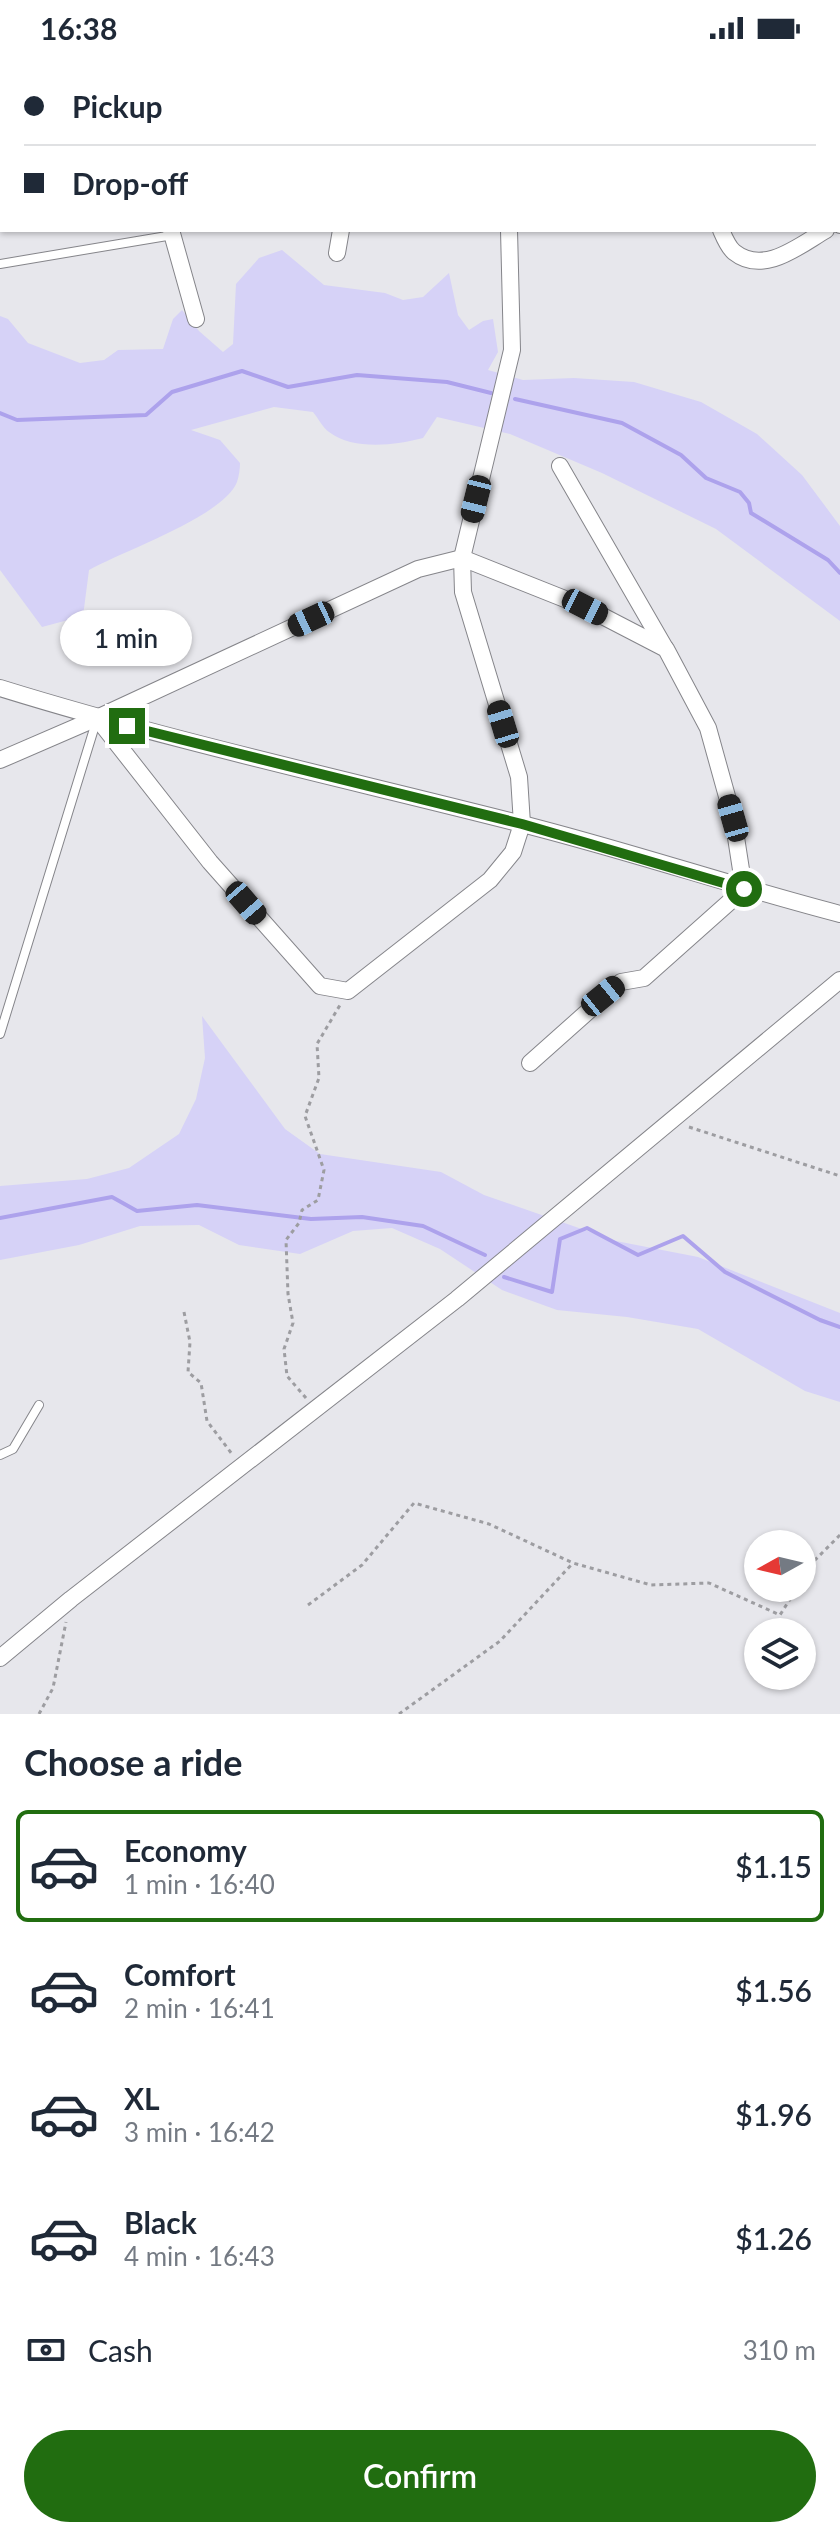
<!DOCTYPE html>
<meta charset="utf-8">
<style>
:root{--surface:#fff;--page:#f6f6f7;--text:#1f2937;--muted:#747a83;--line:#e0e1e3;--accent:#216d10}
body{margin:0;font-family:Lato,sans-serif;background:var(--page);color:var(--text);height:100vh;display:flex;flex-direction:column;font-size:30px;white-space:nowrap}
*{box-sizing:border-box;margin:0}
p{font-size:26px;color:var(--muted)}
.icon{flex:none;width:44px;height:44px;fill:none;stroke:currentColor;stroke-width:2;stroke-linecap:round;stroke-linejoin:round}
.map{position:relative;height:1658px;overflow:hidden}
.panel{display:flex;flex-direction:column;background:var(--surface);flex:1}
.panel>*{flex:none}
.top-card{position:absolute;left:0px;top:0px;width:840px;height:176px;box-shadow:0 2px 6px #0004;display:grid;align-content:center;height:176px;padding:0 24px;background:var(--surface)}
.needle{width:52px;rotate:262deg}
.controls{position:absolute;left:744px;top:1474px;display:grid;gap:16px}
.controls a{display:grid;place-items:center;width:72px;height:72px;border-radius:50%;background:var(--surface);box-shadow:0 2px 6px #0004;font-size:40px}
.end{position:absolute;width:36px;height:36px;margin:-18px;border:10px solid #216d10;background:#fff;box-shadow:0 0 0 4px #fff}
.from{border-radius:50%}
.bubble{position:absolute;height:56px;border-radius:28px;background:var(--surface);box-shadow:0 2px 6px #0004;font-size:26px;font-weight:600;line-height:56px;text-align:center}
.car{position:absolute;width:24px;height:48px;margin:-24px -12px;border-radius:10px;box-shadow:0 0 6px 2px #0007;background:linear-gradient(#222 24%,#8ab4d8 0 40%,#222 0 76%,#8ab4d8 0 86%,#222 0)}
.top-card b{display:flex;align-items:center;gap:28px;height:76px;font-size:30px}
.top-card b+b{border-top:2px solid var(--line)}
.top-card i{width:20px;height:20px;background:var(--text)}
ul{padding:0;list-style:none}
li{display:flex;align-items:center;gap:24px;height:112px;margin:0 16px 12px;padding:0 8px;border:4px solid transparent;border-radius:12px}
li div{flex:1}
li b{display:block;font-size:30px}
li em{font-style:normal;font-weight:600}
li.active{border-color:var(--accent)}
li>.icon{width:72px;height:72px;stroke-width:1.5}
h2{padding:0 24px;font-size:36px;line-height:96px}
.pay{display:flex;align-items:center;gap:20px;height:88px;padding:0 24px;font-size:30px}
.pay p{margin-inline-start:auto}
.primary-button{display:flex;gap:16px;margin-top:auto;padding:16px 24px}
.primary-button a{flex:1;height:92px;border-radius:48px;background:var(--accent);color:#fff;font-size:32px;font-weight:600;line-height:92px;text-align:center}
.status{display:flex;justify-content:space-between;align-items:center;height:56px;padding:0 40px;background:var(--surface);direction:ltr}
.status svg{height:22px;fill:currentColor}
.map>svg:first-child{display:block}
</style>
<div class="status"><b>16:38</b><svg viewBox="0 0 49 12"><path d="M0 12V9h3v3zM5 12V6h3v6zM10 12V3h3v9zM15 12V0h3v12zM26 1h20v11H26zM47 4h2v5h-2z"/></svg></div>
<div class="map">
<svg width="840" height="1658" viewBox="0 0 840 1658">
<rect width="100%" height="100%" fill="#e7e7ec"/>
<g fill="#d6d2f7">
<path d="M282,194L324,229L385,237L403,244L423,241L449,217L458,259L469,274L483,265L493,263L498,296L488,314L523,324L574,322L634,326L701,346L757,378L802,419L840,470V565L716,473L602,417L510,378L437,361L423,382C396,389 354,395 329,376C323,372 318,362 313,356L274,351L191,374L220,384L240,407C240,413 239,420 237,426C224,460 123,495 89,514L83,560L42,571L0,514V260L8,263L28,287L80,307L104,304L118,294L163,293L173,263L182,254L199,275L223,296L233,288L236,228L259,202Z"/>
<path d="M202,960L285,1073L320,1098L441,1116L484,1139L616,1185L698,1201L840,1257V1346L805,1335L698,1273L627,1261L557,1254L502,1234L440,1193L392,1172L353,1175L300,1198L239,1189L199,1169L140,1170L79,1189L0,1204V1130L87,1123L129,1112L179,1078L196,1043L205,1002Z"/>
</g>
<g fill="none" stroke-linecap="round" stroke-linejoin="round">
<g stroke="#ada2ec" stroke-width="4">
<path d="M515,343L622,367L681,399L706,422L740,436L749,447L751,457L828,504L840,517"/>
<path d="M0,357L17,364L146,359L172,336L242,315L288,331L357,319L447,326L491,337"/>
<path d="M0,1162L112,1141L137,1155L197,1149L311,1163L362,1161L423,1170L485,1199"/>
<path d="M504,1221L552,1236L560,1183L587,1172L638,1199L683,1180L725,1216L820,1264L840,1271"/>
</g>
<defs>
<g id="lane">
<path d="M0,208L173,179"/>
<path d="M0,978L97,663"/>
<path d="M0,1399L13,1393L39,1349"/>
</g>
<g id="street">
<path d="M102,0L103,2"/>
<path d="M435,0L436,2"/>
<path d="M625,0L626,2"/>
<path d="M751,0L752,2"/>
<path d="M257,2L258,0"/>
<path d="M817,2L822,0"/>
<path d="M838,165L840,169"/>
<path d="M171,174L196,263"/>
<path d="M721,174C724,181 728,191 734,196C764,220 800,189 826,174"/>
<path d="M337,197L341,174"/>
<path d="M560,410L665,592"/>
<path d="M0,632C171,685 345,723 518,767C626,794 732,830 840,858"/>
<path d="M97,662L210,806L320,930L348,935L490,824L513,796L522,768L519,721L463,536L462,502L512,294L509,174"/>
<path d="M0,704L97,662L418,513L462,502L585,551L666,593L708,672L733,762L744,833L644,922L621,926L530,1007"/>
<path d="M0,1602L71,1543L457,1243L840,924"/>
</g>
</defs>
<use href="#lane" stroke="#85858a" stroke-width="10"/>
<use href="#street" stroke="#85858a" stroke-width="18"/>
<g stroke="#9d9da1" stroke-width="3" stroke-dasharray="4 4" stroke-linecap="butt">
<path d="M689,1071L840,1120"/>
<path d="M184,1256L190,1286L188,1316L201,1327L207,1365L232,1398"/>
<path d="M306,1342L287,1320L284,1293L293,1267L288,1238L286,1184L299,1167L302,1154L318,1144L324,1114L305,1060L319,1022L317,988L340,949"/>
<path d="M802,1525L815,1504L840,1479"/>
<path d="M308,1549L362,1509L414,1447L489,1468L573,1507L651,1529L709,1527L780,1559L797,1532"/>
<path d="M39,1658L53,1632L66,1566"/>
<path d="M399,1658L500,1585L573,1507"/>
</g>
<use href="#lane" stroke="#fff" stroke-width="8"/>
<use href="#street" stroke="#fff" stroke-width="16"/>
</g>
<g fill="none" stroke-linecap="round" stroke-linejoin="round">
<path stroke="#216d10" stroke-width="10" d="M127,670L522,768L744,833"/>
</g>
</svg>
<div class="controls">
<a><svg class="needle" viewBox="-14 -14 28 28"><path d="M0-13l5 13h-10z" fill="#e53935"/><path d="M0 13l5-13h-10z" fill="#747a83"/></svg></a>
<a><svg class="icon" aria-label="layers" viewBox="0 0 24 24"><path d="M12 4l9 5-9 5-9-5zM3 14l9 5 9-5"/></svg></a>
</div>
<i class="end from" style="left:744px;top:833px"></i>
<i class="end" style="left:127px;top:670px"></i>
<div class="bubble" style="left:60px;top:554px;width:132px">1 min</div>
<i class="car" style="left:476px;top:443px;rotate:194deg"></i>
<i class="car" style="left:585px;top:551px;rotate:117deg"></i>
<i class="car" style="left:311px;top:563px;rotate:245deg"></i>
<i class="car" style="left:503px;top:668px;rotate:343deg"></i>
<i class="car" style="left:733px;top:762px;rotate:344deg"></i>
<i class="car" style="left:246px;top:847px;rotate:139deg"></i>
<i class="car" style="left:603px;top:940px;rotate:51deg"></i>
<div class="top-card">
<b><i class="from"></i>Pickup</b>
<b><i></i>Drop-off</b>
</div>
</div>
<section class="panel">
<h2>Choose a ride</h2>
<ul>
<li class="active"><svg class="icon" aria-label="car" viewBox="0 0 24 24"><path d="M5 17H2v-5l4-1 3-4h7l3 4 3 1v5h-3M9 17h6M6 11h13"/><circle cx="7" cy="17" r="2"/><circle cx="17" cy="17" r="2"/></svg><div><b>Economy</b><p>1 min · 16:40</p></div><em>$1.15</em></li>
<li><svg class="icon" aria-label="car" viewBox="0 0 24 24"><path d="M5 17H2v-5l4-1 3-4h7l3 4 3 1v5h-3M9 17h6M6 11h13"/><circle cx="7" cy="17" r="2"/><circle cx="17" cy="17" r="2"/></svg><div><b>Comfort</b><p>2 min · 16:41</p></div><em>$1.56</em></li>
<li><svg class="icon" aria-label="car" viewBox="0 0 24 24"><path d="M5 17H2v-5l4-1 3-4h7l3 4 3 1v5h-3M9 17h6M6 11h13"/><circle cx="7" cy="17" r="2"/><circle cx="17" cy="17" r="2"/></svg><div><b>XL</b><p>3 min · 16:42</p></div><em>$1.96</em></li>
<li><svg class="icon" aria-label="car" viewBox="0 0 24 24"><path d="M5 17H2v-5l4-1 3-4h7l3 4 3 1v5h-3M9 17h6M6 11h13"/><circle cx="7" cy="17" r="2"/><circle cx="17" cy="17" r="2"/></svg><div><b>Black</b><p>4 min · 16:43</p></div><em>$1.26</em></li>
</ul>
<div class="pay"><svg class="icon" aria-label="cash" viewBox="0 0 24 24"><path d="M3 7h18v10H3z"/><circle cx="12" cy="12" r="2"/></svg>Cash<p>310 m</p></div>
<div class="primary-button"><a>Confirm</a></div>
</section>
